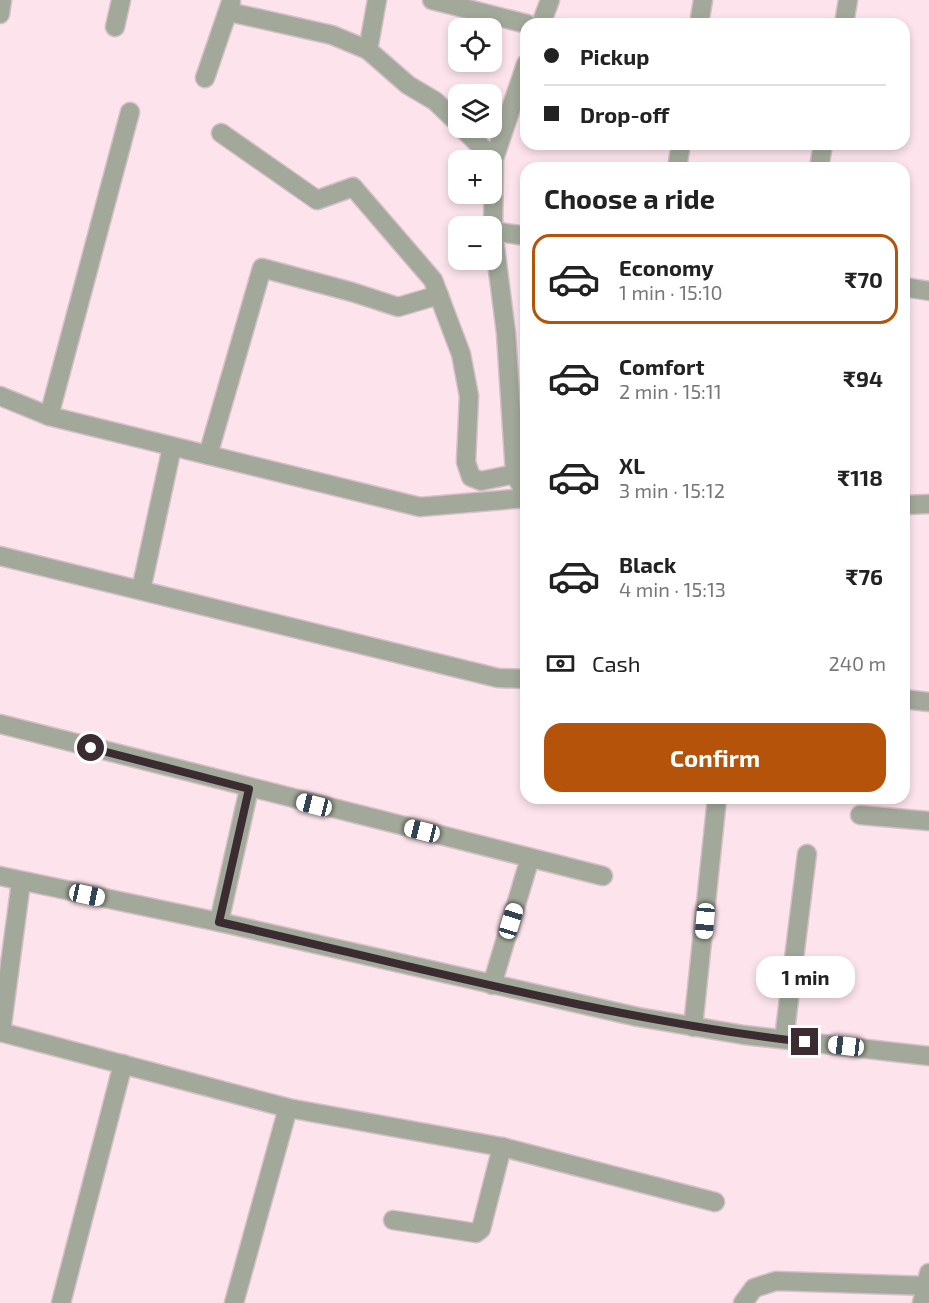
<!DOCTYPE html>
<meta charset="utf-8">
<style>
:root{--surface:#fff;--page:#f2f2f2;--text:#222;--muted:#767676;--line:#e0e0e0;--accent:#b45309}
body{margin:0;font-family:"Exo 2",sans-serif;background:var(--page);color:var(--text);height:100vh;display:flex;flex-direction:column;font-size:22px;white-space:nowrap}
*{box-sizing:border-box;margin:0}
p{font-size:20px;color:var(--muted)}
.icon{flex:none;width:33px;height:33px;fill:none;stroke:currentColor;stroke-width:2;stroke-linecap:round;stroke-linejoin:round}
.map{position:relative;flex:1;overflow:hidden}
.panel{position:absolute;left:520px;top:162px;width:390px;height:642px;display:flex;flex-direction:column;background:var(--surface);border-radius:18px;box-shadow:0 3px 9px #0003}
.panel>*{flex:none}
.banner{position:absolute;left:520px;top:18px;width:390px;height:132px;border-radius:18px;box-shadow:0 3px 9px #0003;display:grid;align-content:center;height:132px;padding:0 24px;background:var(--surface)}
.buttons{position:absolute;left:448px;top:18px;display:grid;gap:12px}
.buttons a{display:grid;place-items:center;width:54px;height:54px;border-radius:12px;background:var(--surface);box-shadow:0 3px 9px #0003;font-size:30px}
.end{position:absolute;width:27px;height:27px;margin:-14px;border:8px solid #3b2c31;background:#fff;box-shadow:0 0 0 3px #fff}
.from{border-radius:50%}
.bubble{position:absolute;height:42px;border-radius:18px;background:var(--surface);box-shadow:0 3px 9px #0003;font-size:20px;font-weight:700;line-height:42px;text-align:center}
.car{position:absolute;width:18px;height:36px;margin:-18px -9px;border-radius:8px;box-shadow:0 0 4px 2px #0007;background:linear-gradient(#fff 24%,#345 0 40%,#fff 0 76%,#345 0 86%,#fff 0)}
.banner b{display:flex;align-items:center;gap:21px;height:57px;font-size:22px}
.banner b+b{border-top:2px solid var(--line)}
.banner i{width:15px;height:15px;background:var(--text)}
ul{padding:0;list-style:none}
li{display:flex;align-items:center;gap:18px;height:90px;margin:0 12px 9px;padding:0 12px;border:3px solid transparent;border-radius:18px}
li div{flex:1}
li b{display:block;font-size:22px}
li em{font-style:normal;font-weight:700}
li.on{border-color:var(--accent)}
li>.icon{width:54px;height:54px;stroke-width:1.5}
h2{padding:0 24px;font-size:27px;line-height:72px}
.pay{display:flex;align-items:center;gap:15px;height:66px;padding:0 24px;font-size:22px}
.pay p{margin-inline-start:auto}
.button{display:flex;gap:12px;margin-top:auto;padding:12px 24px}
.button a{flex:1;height:69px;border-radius:18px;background:var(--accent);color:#fff;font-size:24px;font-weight:700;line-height:69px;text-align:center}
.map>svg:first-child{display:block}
</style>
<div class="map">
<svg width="929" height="1303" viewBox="0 0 929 1303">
<rect width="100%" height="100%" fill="#fde4ec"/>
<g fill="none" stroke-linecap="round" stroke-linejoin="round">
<defs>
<g id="minor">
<path d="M432,0L527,24"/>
<path d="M229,12L332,35L368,50L408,85L435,101L459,124"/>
<path d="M0,14L2,0"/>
<path d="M541,24L550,0"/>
<path d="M699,24L703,0"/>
<path d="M844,24L848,0"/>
<path d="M115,27L121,0"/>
<path d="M368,50L377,0"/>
<path d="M205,78L231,2"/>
<path d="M462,128L494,159"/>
<path d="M221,133L317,200L353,187L433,280L461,354L469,396L466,462L471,477L481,481L515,474"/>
<path d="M677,168L681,144"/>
<path d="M819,168L823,144"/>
<path d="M493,231L526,236"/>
<path d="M904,287L929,291"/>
<path d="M0,396L49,416L420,507L526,498"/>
<path d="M49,416L130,112"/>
<path d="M208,455L262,268L352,292L398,307L439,295"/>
<path d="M520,484L515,474L506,333L493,231L494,159L526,64"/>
<path d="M904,505L929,504"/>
<path d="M0,556L498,678L526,679"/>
<path d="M141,590L172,447"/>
<path d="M904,699L929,702"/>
<path d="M0,724L603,876"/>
<path d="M860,815L929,821"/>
<path d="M0,876L219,922L638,1017L744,1035L929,1056"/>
<path d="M219,922L249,789"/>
<path d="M492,985L530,858"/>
<path d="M693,1027L717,798"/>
<path d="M0,1032L288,1108L502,1147L715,1202"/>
<path d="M1,1032L21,882"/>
<path d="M784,1039L807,854"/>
<path d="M393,1220L476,1233L481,1229L502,1147"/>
<path d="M61,1303L123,1064"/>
<path d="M234,1303L288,1108"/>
<path d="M743,1303L754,1288L776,1281L929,1286"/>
<path d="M922,1303L929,1273"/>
</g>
</defs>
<use href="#minor" stroke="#d6bfc7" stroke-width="21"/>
<use href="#minor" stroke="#a2a99a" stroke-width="18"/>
</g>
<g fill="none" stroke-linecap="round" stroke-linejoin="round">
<path stroke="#3b2c31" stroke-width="8" d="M91,748L249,789L219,922C413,966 607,1019 805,1042"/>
</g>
</svg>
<div class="buttons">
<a><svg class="icon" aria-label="locate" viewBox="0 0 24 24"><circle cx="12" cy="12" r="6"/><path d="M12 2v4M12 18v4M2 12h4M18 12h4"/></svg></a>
<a><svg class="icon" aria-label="layers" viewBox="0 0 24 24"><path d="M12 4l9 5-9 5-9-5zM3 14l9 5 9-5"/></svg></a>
<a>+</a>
<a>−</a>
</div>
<i class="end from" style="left:91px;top:748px"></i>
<i class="end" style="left:805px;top:1042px"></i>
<div class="bubble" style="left:756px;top:956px;width:99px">1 min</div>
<i class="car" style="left:314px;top:805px;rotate:284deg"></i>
<i class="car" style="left:422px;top:831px;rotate:284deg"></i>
<i class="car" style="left:87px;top:895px;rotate:102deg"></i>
<i class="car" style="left:511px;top:921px;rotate:17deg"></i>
<i class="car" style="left:705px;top:921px;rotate:185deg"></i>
<i class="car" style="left:846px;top:1046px;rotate:277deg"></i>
<div class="banner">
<b><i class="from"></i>Pickup</b>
<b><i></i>Drop-off</b>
</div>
<section class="panel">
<h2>Choose a ride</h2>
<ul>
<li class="on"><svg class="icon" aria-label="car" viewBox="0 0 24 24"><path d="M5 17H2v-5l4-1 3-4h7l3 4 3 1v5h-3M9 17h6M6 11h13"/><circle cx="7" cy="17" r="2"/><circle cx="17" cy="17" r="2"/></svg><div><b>Economy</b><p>1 min · 15:10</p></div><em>₹70</em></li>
<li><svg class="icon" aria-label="car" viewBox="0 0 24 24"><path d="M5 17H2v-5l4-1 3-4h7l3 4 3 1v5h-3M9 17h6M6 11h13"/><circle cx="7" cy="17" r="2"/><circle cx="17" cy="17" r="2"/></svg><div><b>Comfort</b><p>2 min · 15:11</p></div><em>₹94</em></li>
<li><svg class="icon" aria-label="car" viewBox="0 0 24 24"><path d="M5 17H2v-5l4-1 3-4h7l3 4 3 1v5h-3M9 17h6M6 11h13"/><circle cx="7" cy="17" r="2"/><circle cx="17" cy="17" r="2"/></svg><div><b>XL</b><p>3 min · 15:12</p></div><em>₹118</em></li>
<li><svg class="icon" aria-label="car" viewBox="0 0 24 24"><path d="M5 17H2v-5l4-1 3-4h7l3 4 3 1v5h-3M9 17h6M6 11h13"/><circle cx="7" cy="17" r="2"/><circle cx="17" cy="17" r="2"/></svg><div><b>Black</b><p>4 min · 15:13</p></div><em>₹76</em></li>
</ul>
<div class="pay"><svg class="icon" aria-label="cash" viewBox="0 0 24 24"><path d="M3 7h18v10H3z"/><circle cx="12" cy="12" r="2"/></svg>Cash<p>240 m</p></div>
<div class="button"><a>Confirm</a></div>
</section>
</div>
